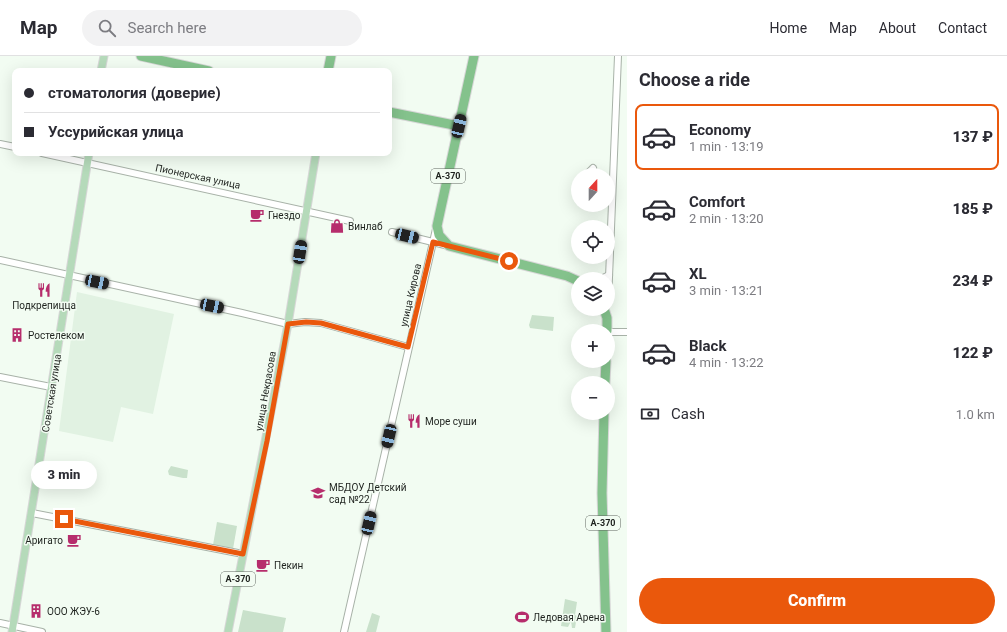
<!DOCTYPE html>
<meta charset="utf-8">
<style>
:root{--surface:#fff;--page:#f2f2f3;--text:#2b2b33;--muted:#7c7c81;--line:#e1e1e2;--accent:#ea580c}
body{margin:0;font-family:Roboto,sans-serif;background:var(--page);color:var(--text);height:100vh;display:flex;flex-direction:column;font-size:15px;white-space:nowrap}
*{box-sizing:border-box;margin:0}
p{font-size:13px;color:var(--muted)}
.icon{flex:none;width:22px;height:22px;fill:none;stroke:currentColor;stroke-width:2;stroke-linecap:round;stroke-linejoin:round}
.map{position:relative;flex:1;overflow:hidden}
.sheet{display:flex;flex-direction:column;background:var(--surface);width:380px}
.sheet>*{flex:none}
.top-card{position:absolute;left:12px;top:12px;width:380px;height:88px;border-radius:8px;box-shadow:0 4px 16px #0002;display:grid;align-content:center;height:88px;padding:0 12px;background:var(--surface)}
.needle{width:26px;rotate:21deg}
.buttons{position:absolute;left:571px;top:112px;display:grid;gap:8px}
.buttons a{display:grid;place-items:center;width:44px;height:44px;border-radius:50%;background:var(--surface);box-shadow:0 4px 16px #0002;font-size:20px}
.end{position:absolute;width:18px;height:18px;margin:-9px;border:5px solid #ea580c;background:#fff;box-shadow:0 0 0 2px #fff}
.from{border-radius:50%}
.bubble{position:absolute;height:28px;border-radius:14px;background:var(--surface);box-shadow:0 4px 16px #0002;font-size:13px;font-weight:800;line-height:28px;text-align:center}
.car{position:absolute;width:12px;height:24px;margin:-12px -6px;border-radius:5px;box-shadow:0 0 3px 1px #0007;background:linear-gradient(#222 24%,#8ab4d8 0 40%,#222 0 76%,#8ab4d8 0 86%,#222 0)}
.top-card b{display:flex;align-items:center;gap:14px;height:38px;font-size:15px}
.top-card b+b{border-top:1px solid var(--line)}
.top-card i{width:10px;height:10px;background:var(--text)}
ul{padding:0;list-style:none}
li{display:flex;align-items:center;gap:12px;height:66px;margin:0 8px 6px;padding:0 4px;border:2px solid transparent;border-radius:8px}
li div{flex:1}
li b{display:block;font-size:15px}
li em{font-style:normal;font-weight:800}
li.active{border-color:var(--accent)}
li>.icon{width:36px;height:36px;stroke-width:1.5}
h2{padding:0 12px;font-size:18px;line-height:48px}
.pay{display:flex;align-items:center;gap:10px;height:44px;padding:0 12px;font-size:15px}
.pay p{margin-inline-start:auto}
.button{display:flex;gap:8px;margin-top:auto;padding:8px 12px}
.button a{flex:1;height:46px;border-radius:24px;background:var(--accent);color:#fff;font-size:16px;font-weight:800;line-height:46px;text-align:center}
header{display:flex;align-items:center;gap:24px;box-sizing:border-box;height:56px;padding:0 20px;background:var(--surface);border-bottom:1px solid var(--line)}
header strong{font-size:19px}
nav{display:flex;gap:22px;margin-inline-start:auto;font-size:14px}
.search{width:280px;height:36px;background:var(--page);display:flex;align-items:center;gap:10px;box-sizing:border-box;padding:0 14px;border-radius:22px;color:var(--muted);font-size:15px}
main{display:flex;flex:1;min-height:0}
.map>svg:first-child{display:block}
</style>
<header>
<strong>Map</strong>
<div class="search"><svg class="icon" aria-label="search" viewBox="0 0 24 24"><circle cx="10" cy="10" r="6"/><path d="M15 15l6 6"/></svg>Search here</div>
<nav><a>Home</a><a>Map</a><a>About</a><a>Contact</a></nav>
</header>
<main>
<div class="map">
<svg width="627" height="576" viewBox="0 0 627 576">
<rect width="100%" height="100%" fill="#f2fcf2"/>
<path fill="#e1f2e2" d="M77,236L174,258L153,358L121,351L113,386L59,375Z"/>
<g fill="#c9e1cb">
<path d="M532,259L554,261L553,275L530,272L529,269Z"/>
<path d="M171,410L188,414L187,422H183L169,419L168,415Z"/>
<path d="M217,466L237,470L233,493L213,489Z"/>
<path d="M565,543L577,546L575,559L577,560L575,572H572L571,565L568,571L561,570Z"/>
<path d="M243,554L286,562L283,576H238Z"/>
<path d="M372,557L380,560L376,576H366Z"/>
</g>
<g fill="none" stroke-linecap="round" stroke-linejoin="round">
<defs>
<g id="minor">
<path d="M0,88L15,91"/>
<path d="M42,97L350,165"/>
<path d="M586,119L593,112"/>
<path d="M577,129L578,128"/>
<path d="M392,176L449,190"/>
<path d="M0,204L242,257L288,268L305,266L321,267L408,291"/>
<path d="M601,223L609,219"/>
<path d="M608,246L618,0"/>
<path d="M608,276H627"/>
<path d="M0,321L51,331"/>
<path d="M32,457L243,498"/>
<path d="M0,567L42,576"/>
<path d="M344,576L436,173"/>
</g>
<g id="major">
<path d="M101,15L104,0"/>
<path d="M12,576L89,97"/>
<path d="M228,576L288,268L316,97"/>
</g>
<g id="highway">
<path d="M141,0L209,15"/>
<path d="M474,0L437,170L439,179L449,190L567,220L578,225"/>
<path d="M328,15L331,0"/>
<path d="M389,56L459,70"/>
<path d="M604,253L607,262V275"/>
<path d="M605,327L606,305"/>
<path d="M604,357L602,437L606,576"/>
</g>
</defs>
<use href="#minor" stroke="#a8b2a8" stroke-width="8"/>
<use href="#major" stroke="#d7d7d7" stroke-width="9"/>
<use href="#highway" stroke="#d7d7d7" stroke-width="11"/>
<use href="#minor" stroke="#fff" stroke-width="6"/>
<use href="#major" stroke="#b5daba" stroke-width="7"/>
<use href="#highway" stroke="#84c28c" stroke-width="9"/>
</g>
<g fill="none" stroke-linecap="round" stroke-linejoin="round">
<path stroke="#ea580c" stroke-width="5" d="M64,463L243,498L267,385L288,268L306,266L321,267L408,291L433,186L509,205"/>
</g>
<defs>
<symbol id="cafe-bare" viewBox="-9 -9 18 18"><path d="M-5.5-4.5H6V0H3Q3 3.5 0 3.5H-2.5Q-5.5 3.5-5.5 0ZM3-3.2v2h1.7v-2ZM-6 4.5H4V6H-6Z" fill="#b62d6c" stroke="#f2fcf2" stroke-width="2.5" paint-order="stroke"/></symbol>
<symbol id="shop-bare" viewBox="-9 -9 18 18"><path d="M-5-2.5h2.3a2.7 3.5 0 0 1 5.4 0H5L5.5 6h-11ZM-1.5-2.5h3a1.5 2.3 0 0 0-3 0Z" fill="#b62d6c" stroke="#f2fcf2" stroke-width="2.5" paint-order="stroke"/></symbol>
<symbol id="restaurant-bare" viewBox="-9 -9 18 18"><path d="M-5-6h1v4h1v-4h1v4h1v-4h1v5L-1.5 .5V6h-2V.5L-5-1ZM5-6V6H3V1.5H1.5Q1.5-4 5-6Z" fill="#b62d6c" stroke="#f2fcf2" stroke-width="2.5" paint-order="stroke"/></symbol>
<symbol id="building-bare" viewBox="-9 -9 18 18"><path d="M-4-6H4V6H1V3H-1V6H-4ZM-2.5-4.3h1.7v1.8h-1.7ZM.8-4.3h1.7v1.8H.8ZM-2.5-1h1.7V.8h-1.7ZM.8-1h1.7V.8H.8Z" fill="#b62d6c" stroke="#f2fcf2" stroke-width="2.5" paint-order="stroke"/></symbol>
<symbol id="school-bare" viewBox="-9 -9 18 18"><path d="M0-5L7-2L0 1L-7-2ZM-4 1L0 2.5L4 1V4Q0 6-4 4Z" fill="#b62d6c" stroke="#f2fcf2" stroke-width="2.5" paint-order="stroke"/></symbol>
<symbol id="stadium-bare" viewBox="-9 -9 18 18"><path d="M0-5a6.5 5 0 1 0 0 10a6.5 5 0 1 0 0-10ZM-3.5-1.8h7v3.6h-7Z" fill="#b62d6c" stroke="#f2fcf2" stroke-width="2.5" paint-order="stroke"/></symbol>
</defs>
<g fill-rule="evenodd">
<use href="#cafe-bare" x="247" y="149" width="20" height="20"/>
<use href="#shop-bare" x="327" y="160" width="20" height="20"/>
<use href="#restaurant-bare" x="34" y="224" width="20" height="20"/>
<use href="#building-bare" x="7" y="269" width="20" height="20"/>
<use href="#restaurant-bare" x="404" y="355" width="20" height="20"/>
<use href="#school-bare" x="308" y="427" width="20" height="20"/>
<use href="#cafe-bare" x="64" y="474" width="20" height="20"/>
<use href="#cafe-bare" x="253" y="499" width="20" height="20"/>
<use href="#building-bare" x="26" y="545" width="20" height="20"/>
<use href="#stadium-bare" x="512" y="551" width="20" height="20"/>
</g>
<g text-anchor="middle" stroke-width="3" stroke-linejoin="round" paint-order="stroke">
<g fill="#f2fcf2" stroke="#5e645e" stroke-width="1">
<rect x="431" y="113" width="34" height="14" rx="3"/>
<rect x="586" y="460" width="34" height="14" rx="3"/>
<rect x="221" y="516" width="34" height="14" rx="3"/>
</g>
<g font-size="9" font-weight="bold" fill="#1f231f">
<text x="448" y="123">А-370</text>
<text x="603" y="470">А-370</text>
<text x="238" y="526">А-370</text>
</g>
<g font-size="10" fill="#1f231f" stroke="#f2fcf2">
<text transform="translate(198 120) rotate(12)" y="4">Пионерская улица</text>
<text transform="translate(410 239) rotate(-77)" y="4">улица Кирова</text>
<text transform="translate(265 335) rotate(-80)" y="4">улица Некрасова</text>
<text transform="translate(51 337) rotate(-81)" y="4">Советская улица</text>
</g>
<g font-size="10" fill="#1f231f" stroke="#f2fcf2" text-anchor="start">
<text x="268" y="163">Гнездо</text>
<text x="348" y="174">Винлаб</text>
<text x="44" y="253" text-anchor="middle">Подкрепицца</text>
<text x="28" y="283">Ростелеком</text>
<text x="425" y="369">Море суши</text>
<text x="329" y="435">МБДОУ Детский<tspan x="329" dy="12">сад №22</tspan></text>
<text x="63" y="488" text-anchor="end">Аригато</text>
<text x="274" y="513">Пекин</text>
<text x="47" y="559">ООО ЖЭУ-6</text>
<text x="533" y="565">Ледовая Арена</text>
</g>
</g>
</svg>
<div class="buttons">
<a><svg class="needle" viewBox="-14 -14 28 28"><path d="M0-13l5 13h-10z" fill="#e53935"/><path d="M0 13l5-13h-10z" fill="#7c7c81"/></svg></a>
<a><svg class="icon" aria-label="locate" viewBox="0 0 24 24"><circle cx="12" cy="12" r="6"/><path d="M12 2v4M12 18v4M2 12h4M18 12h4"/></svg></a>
<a><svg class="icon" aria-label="layers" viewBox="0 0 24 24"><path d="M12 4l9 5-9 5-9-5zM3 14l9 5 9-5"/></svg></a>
<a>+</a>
<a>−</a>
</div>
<i class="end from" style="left:509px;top:205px"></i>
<i class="end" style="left:64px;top:463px"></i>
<div class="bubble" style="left:31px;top:405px;width:66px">3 min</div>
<i class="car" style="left:459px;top:70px;rotate:13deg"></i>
<i class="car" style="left:407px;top:180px;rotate:104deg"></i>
<i class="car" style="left:300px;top:196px;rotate:9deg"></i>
<i class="car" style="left:97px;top:226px;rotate:102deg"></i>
<i class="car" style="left:212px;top:250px;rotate:102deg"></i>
<i class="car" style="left:389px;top:380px;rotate:193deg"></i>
<i class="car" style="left:369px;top:467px;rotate:13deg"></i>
<div class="top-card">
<b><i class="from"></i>стоматология (доверие)</b>
<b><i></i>Уссурийская улица</b>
</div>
</div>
<section class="sheet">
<h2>Choose a ride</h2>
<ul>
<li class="active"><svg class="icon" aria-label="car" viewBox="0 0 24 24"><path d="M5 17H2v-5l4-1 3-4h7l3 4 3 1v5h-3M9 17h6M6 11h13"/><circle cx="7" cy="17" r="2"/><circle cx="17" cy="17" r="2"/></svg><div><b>Economy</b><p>1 min · 13:19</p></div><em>137 ₽</em></li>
<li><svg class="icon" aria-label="car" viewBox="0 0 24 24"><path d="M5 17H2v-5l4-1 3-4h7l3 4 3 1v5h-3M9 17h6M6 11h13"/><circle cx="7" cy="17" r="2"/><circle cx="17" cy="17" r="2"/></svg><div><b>Comfort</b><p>2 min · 13:20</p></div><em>185 ₽</em></li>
<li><svg class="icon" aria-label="car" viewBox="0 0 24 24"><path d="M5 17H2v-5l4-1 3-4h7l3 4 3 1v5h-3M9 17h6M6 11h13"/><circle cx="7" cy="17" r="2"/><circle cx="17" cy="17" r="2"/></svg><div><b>XL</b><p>3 min · 13:21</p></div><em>234 ₽</em></li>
<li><svg class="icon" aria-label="car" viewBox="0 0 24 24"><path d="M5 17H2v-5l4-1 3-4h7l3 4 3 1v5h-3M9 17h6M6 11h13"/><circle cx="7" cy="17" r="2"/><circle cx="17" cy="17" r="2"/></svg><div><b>Black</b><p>4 min · 13:22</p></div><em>122 ₽</em></li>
</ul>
<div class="pay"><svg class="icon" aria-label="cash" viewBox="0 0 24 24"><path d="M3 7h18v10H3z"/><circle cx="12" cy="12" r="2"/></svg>Cash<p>1.0 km</p></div>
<div class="button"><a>Confirm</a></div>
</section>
</main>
